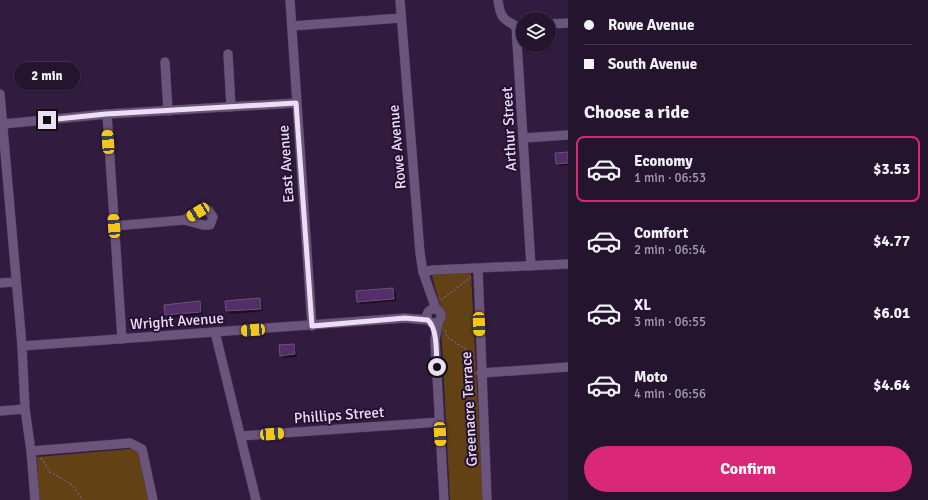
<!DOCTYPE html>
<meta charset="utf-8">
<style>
:root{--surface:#25142e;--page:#2d1d36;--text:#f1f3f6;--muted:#a39eaa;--line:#42334a;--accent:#db2777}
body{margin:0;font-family:Signika,sans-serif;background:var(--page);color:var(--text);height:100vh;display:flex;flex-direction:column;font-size:15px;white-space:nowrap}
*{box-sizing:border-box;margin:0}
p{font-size:13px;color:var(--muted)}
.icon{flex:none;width:22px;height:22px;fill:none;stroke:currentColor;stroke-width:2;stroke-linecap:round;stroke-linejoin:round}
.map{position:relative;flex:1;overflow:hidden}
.sheet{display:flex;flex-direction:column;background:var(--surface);width:360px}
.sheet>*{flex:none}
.guide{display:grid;align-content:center;height:88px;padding:0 16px;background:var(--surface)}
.buttons{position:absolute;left:516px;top:12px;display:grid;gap:8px}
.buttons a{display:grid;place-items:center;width:40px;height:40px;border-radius:50%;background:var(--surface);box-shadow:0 1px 3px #0004,0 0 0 1px var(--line);font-size:20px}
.end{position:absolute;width:18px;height:18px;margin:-9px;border:5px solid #ecdef5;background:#111;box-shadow:0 0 0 2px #111}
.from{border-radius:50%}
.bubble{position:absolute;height:28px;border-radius:14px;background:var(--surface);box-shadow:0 1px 3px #0004,0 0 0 1px var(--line);font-size:13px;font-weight:700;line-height:28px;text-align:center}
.car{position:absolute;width:12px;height:24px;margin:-12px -6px;border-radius:5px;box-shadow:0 0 3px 1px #0007;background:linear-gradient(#f5c518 24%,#345 0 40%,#f5c518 0 76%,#345 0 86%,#f5c518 0)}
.guide b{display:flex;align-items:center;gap:14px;height:38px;font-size:15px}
.guide b+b{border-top:1px solid var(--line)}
.guide i{width:10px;height:10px;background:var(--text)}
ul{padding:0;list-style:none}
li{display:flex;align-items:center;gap:12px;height:66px;margin:0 8px 6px;padding:0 8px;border:2px solid transparent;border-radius:8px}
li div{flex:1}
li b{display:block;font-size:15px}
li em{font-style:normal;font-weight:700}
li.current{border-color:var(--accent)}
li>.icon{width:36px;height:36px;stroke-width:1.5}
h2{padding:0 16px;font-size:18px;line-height:48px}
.primary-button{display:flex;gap:8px;margin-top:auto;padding:8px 16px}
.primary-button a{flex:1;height:46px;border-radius:24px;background:var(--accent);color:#fff;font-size:16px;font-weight:700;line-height:46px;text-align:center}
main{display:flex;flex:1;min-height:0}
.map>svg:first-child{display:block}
</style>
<main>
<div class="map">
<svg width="568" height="500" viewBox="0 0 568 500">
<rect width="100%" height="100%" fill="#311b3e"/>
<g fill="#624115">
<path d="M470,272L471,275L483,500H450L441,325L445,312L440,305L432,276L434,273Z"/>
<path d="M130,449L137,450L143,464L151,500H39L37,457Z"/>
</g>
<g fill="#0007">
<path d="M568,153V165L560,166L557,163Z"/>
<path d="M393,289L396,292V301L361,304L358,301Z"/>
<path d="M259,299L262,302L263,311L230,314L227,311Z"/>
<path d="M199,302L202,305L203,314L169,318L166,315Z"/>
<path d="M293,345L296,348L297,357L284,358L281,355Z"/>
</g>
<g fill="#532e69" stroke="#6a5279">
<path d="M568,152V163L556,164L555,153Z"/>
<path d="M393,288L394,299L357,302L356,291Z"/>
<path d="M260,298L261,309L226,311L225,301Z"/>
<path d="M200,301L201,312L165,315L164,305Z"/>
<path d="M294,344L295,354L280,356L279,345Z"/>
</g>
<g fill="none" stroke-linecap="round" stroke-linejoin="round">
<defs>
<g id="street">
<path d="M290,0L312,326"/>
<path d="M400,0L420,253L423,272L436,309"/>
<path d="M498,0C500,16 502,19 516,26L531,266"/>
<path d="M549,24L568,23"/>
<path d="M292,26L401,18"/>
<path d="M228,54L231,107"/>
<path d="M165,62L168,111"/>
<path d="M0,94L22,346L25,409L31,451L35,500"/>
<path d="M107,114L122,339"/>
<path d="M3,124L107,114L296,103"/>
<path d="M524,138L568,135"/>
<path d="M114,226L184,220L203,225H210L213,217L208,210L198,212L184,220"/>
<path d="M478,269L487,500"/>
<path d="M423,272L433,270L568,264"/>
<path d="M0,283L15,282"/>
<circle cx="434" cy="316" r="7"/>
<path d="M438,322L435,340L444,500"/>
<path d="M215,332L256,500"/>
<path d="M22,346L405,318L428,320"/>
<path d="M481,373L568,367"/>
<path d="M0,411L25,409"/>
<path d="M241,436L440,422"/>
<path d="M31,451L130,443L142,449L153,500"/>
</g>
</defs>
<use href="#street" stroke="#4b3856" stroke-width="10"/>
<g stroke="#715d7c" stroke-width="1.5" stroke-dasharray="2 2" stroke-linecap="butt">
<path d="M441,300L471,277"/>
<path d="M445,330L447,337L474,355"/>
<path d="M41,458L50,472L71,484L83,500"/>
</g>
<use href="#street" stroke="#6c557c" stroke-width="9"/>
</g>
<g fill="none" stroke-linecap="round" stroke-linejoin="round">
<path stroke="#ecdef5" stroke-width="5" d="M47,120L106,114L296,103L312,326L405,318L428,320C438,330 436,354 437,367"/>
</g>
<g text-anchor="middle" stroke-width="4" stroke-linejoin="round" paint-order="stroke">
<g font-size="15" fill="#ecdef5" stroke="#271133">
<text transform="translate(509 129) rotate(-93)" y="5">Arthur Street</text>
<text transform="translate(397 147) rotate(-95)" y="5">Rowe Avenue</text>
<text transform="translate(286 164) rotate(-94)" y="5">East Avenue</text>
<text transform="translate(177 321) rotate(-4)" y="5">Wright Avenue</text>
<text transform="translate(469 409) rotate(-93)" y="5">Greenacre Terrace</text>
<text transform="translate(339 415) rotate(-4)" y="5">Phillips Street</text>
</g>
</g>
</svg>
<div class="buttons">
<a><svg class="icon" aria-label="layers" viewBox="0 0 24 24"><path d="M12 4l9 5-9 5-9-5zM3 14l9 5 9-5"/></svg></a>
</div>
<i class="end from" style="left:437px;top:367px"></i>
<i class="end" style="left:47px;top:120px"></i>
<div class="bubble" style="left:14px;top:62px;width:66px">2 min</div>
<i class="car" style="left:108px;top:142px;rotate:356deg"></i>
<i class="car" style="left:198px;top:212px;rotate:239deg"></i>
<i class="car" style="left:114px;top:226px;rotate:356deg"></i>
<i class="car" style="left:479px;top:324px;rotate:178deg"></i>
<i class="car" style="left:253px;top:330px;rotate:266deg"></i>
<i class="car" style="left:272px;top:434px;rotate:86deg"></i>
<i class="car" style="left:440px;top:434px;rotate:177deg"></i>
</div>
<section class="sheet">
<div class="guide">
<b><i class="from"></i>Rowe Avenue</b>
<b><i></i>South Avenue</b>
</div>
<h2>Choose a ride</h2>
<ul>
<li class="current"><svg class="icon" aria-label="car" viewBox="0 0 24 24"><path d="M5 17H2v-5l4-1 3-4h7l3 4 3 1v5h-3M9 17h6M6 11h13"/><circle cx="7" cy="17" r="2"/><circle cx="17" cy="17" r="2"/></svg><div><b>Economy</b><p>1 min · 06:53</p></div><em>$3.53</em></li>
<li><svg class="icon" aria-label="car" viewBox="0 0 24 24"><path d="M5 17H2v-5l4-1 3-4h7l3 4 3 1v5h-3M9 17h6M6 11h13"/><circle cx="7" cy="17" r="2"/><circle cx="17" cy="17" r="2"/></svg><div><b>Comfort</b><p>2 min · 06:54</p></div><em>$4.77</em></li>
<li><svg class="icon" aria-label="car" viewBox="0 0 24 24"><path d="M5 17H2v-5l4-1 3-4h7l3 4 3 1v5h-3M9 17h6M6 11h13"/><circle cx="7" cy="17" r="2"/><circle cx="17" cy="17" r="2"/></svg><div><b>XL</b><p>3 min · 06:55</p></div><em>$6.01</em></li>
<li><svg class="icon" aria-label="car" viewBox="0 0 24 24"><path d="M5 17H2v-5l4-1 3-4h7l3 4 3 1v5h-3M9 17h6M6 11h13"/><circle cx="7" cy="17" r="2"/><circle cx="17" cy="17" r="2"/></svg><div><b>Moto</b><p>4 min · 06:56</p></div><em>$4.64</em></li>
</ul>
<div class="primary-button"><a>Confirm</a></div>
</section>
</main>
